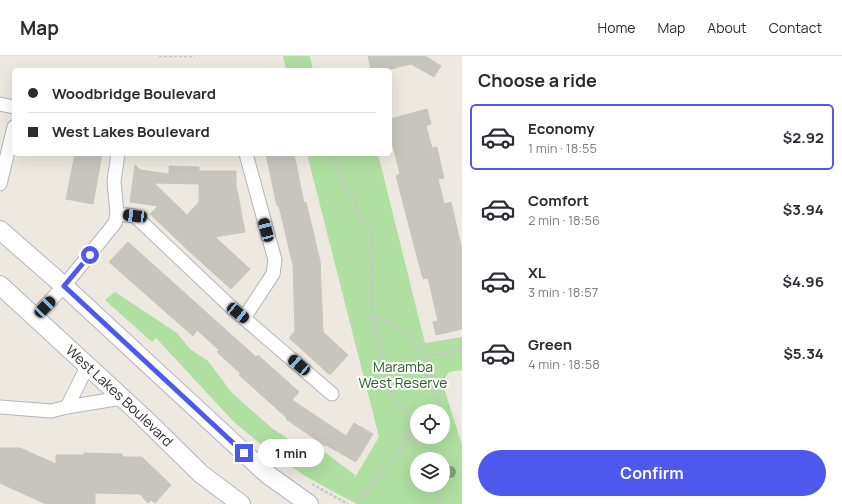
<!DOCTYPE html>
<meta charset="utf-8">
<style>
:root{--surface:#fff;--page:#f2f2f3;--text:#2b2b33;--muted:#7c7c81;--line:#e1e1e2;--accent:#4d58ed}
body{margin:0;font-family:Manrope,sans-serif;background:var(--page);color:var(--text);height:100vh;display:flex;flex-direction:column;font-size:15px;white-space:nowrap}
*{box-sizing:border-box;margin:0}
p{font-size:13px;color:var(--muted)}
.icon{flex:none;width:22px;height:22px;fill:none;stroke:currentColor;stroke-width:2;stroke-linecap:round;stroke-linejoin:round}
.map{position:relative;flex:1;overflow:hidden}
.sheet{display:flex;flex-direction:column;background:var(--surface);width:380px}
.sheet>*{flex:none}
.hud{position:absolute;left:12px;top:12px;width:380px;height:88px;border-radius:6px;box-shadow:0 4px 16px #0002;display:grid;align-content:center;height:88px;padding:0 16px;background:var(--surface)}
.fabs{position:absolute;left:410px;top:348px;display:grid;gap:8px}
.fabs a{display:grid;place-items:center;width:40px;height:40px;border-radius:50%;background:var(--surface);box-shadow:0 4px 16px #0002;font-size:20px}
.end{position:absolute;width:18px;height:18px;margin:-9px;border:5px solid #4d58ed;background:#fff;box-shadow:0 0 0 2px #fff}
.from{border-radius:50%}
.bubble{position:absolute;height:28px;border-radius:14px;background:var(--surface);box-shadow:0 4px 16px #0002;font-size:13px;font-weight:700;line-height:28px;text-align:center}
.car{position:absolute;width:12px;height:24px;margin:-12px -6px;border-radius:5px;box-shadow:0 0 3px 1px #0007;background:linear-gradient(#222 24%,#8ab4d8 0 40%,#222 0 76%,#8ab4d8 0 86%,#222 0)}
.hud b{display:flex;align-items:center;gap:14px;height:38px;font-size:15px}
.hud b+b{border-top:1px solid var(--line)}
.hud i{width:10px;height:10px;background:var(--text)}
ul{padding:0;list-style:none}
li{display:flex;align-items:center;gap:12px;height:66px;margin:0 8px 6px;padding:0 8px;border:2px solid transparent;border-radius:6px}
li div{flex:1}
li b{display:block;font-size:15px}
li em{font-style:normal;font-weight:700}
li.current{border-color:var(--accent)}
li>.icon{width:36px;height:36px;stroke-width:1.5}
h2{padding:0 16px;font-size:18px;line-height:48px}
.button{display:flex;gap:8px;margin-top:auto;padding:8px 16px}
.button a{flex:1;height:46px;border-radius:24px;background:var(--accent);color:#fff;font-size:16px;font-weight:700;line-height:46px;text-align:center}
header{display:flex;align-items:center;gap:24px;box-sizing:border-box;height:56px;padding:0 20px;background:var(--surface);border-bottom:1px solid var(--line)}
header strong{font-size:19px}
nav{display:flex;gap:22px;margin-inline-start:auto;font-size:14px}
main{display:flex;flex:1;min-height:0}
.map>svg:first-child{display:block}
</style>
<header>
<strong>Map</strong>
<nav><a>Home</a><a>Map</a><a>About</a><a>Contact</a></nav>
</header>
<main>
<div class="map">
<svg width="462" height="448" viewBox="0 0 462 448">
<rect width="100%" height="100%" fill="#ede9e0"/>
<g fill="#afdfa1" fill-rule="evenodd">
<path d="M283,0H310L313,14H286Z"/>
<path d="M307,98H378L425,287L462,281V314L449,316L442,326L462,389V448H358L345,442L305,420L270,396L234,366L156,282L152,286L105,244L115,236L177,277L190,293L208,305L232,337L273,373L292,385L314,402L318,396L326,397L355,419L354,423L379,381ZM417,355H443V381H417ZM417,403H443V429H417Z"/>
</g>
<g fill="#c8c5bf" stroke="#c8c5b9" fill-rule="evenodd">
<path d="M368,0H425L441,10L434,21L411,8L387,14H371Z"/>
<path d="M427,53L431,68L426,70L432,92L437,91L444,122L438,123L444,148L451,146L462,194V273L436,279L433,266L438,265L428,222L423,223L396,120L400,118L390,78V63Z"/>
<path d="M75,98H102L93,148L66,143Z"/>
<path d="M266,98H294L304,147L306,146L320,205L323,276L348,299L330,319L289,282L295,275L293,209L279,150H277Z"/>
<path d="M135,109L140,114L169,118V110L199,111V115H236V129L245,176L215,181L250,213L231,233L190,196L150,158L158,150L130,146ZM154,127L199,128V146L187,159Z"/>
<path d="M128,186L256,301L258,299L299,336L292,344L346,380L354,367L373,378L356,406L326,389L325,390L286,363L287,362L239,319L241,318L217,296L219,294L197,274L193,280L109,206Z"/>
<path d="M0,392H20L56,408V399H84V397L122,398V401H142L171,429L155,447L151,444L148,447L140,438L95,437V448H46L0,427Z"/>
</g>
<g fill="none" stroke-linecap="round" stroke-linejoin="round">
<defs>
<g id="minor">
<path d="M0,48L14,51"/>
<path d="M0,128L14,71"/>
<path d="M117,158L135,160L231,251L332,338"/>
<path d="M35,261L64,230L115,167L117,158L114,125L118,98"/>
<path d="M244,262L273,218L275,204L246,98"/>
<path d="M0,351L51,355L67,351L122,342"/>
<path d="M67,351L84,317L87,309"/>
</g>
<g id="secondary">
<path d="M0,174L64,230L267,418L309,448"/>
<path id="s1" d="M0,229L143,361L201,418L241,448"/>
</g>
</defs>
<use href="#minor" stroke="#b3b4be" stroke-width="15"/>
<use href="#secondary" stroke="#b3b4be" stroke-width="20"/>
<g stroke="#c8c8c8" stroke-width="2.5" stroke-dasharray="3 2" stroke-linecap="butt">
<path d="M159,0H195"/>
<path d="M299,0L301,14"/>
<path d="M330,98L371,181L372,251L373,262C377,263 382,263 386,265C401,272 418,287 426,301"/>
<path d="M373,262L391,335L408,361L409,371L406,381"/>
<path d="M438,355V347L426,301L462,293"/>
<path d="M427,381L424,388L428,403"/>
<path d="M312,428L348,448"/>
<path d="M435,429L441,448"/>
<path d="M356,448L399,395L406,381L424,388"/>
</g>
<use href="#minor" stroke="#fff" stroke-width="13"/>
<use href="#secondary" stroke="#fff" stroke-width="18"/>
</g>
<circle fill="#80a076" cx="450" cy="416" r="6"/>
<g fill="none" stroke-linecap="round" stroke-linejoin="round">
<path stroke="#4d58ed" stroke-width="5" d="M90,199L64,230L244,397"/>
</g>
<g text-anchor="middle" stroke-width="4" stroke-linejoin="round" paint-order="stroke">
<g font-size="14" fill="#276520" stroke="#fff">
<text x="403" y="316">Maramba<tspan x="403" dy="16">West Reserve</tspan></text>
</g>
<g font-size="14" fill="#2c2c2c" stroke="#fff">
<text dy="5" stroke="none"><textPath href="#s1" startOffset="163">West Lakes Boulevard</textPath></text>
</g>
</g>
</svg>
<div class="fabs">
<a><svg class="icon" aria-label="locate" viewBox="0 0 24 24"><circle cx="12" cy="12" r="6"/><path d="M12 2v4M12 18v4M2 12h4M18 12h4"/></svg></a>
<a><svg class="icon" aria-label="layers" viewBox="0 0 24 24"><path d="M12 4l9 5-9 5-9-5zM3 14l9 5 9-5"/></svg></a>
</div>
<i class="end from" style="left:90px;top:199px"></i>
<i class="end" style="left:244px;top:397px"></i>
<div class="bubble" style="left:258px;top:383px;width:66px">1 min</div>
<i class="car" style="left:135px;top:160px;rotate:277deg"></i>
<i class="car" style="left:266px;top:174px;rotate:345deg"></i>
<i class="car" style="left:45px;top:251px;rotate:44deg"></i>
<i class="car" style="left:238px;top:257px;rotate:129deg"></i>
<i class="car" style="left:299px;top:309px;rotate:311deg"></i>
<div class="hud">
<b><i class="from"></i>Woodbridge Boulevard</b>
<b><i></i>West Lakes Boulevard</b>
</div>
</div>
<section class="sheet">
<h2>Choose a ride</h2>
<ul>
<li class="current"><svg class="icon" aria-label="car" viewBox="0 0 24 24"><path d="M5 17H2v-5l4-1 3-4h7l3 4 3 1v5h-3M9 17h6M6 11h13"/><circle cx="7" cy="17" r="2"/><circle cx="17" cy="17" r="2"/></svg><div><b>Economy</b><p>1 min · 18:55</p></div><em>$2.92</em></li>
<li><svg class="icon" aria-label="car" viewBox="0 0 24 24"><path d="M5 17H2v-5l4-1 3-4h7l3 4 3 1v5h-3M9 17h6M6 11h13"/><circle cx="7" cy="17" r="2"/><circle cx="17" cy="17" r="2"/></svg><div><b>Comfort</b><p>2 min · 18:56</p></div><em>$3.94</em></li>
<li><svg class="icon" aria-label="car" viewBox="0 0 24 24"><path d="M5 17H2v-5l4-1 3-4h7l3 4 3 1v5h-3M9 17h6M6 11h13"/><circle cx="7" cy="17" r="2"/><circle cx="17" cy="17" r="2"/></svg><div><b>XL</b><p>3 min · 18:57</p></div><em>$4.96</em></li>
<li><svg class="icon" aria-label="car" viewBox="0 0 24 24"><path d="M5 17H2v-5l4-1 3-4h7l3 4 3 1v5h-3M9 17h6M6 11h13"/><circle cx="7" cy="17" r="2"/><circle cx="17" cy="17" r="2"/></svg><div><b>Green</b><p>4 min · 18:58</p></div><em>$5.34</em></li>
</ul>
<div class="button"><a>Confirm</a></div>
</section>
</main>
